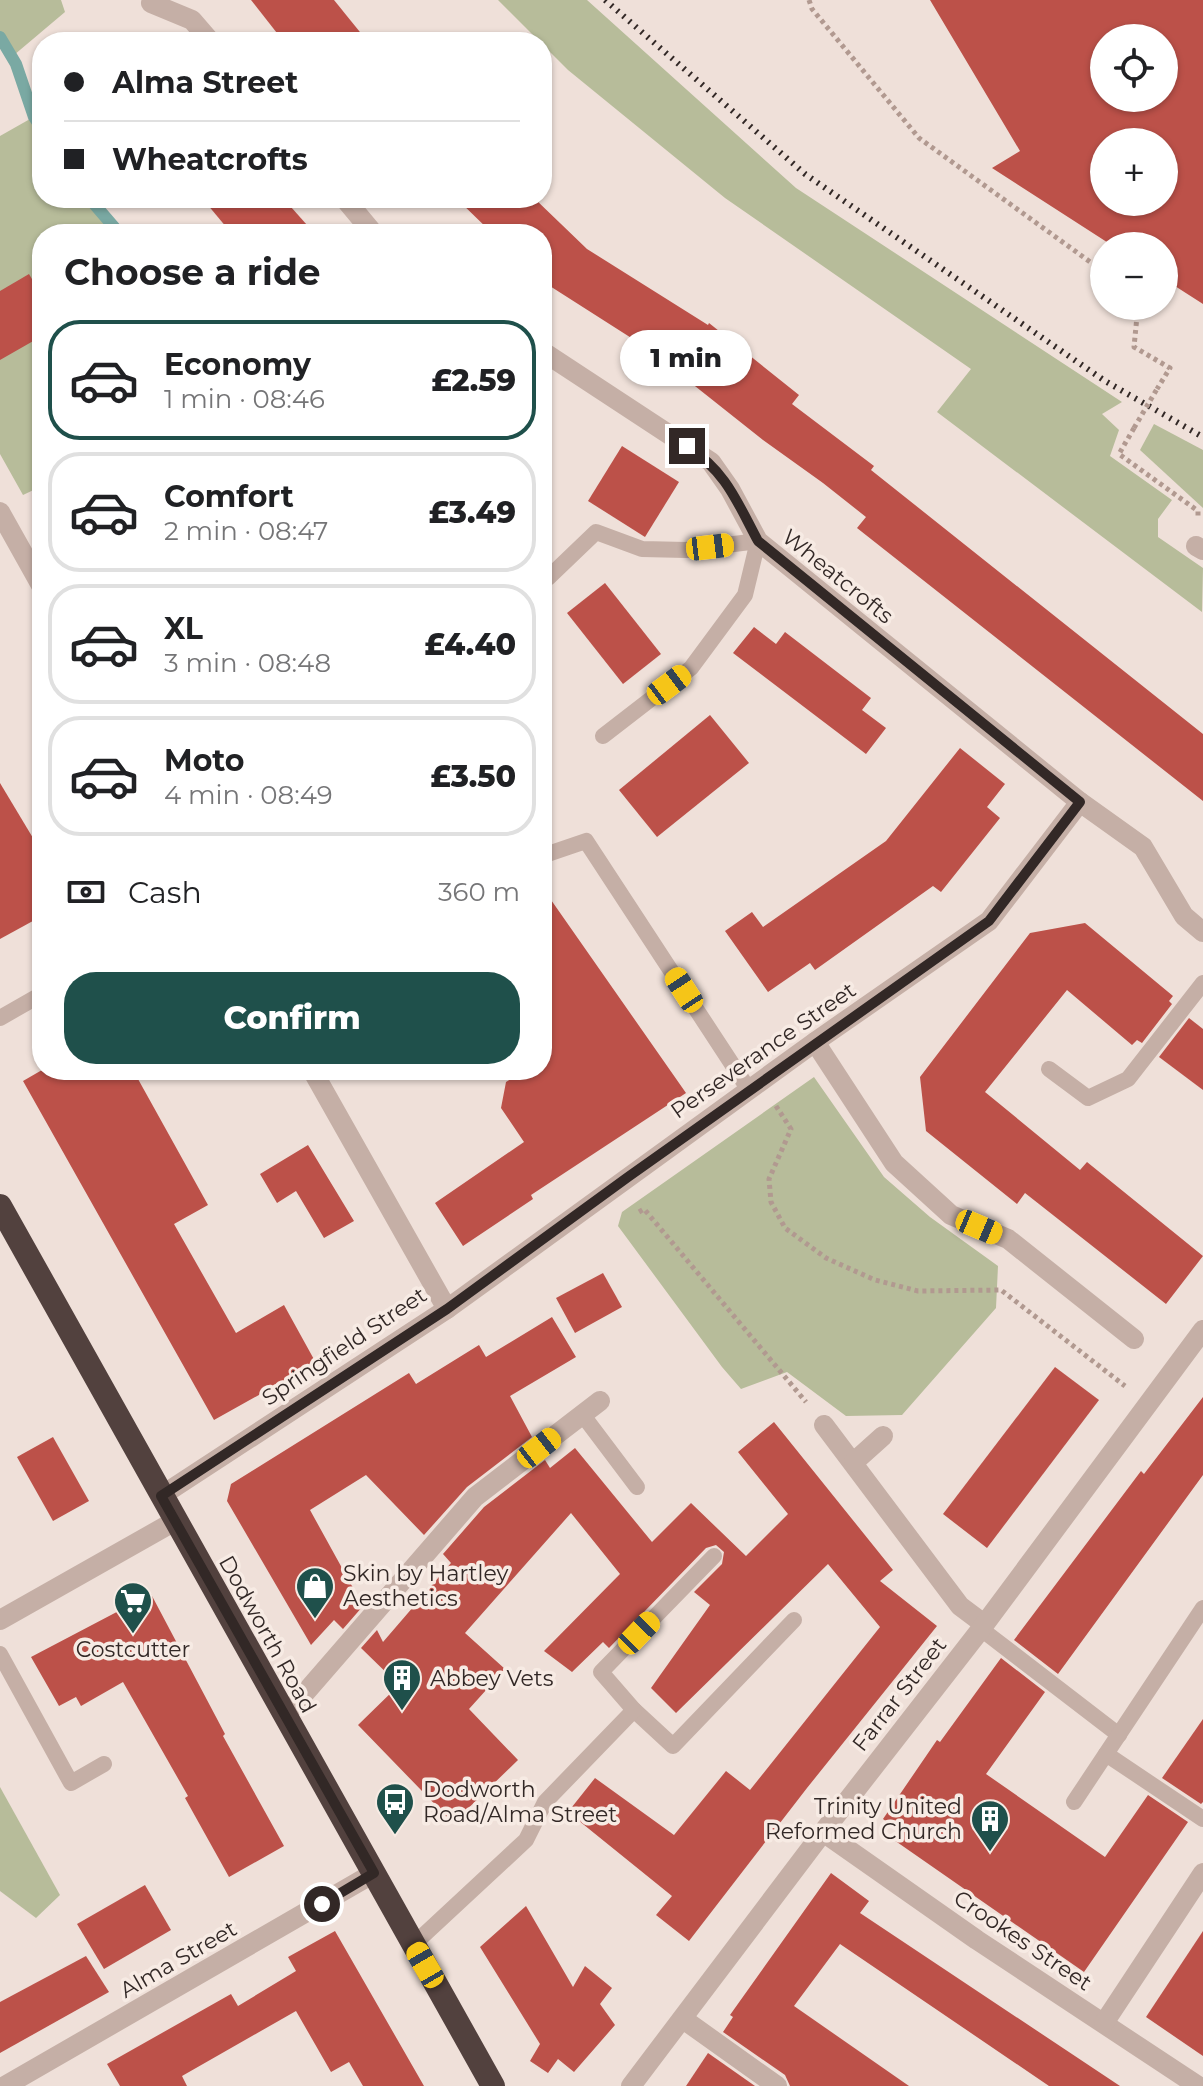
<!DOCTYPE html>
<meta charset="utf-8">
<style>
:root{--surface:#fff;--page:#f2f2f2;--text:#202124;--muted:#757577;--line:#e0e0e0;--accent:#1f504b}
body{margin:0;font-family:Montserrat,sans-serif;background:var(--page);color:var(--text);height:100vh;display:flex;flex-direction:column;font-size:30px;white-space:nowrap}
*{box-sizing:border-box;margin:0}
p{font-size:26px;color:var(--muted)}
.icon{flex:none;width:44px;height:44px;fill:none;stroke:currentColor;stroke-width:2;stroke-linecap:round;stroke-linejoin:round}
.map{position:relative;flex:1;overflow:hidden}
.sheet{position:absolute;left:32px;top:224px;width:520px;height:856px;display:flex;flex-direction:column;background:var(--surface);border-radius:32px;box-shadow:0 2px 6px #0004}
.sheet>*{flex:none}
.banner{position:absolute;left:32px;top:32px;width:520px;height:176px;border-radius:32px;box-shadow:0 2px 6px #0004;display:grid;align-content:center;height:176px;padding:0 32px;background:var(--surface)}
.fabs{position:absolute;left:1090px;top:24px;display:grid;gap:16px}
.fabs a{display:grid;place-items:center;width:88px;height:88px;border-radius:50%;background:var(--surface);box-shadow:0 2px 6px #0004;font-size:40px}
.end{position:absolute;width:36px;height:36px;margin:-18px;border:10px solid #322826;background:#fff;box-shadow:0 0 0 4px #fff}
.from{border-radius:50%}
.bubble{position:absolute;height:56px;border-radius:28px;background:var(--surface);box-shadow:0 2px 6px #0004;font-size:26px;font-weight:800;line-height:56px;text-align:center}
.car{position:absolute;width:24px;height:48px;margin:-24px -12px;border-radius:10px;box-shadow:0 0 6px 2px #0007;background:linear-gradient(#f5c518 24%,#345 0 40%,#f5c518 0 76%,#345 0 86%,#f5c518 0)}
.banner b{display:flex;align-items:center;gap:28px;height:76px;font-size:30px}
.banner b+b{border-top:2px solid var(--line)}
.banner i{width:20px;height:20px;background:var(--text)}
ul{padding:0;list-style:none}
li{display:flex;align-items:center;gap:24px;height:120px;margin:0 16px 12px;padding:0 16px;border:4px solid var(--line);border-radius:32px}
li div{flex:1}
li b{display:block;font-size:30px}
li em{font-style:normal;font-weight:800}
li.selected{border-color:var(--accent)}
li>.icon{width:72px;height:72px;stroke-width:1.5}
h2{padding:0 32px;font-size:36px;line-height:96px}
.pay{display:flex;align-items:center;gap:20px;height:88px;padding:0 32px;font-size:30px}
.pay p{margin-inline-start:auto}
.primary-button{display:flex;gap:16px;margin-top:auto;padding:16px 32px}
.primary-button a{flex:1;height:92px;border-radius:32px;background:var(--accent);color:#fff;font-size:32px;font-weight:800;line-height:92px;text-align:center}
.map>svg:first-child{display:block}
</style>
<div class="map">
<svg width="1203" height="2086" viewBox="0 0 1203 2086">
<rect width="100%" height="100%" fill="#efe0d9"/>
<g fill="#b7bc9a">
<path d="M0,0H61L65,12L14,55L0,37Z"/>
<path d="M498,0H587L796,188L1122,402L1102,414L1119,430L1110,456L1172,500L1158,519V537L1203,568L1202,612L937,412L971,369L725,198L568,70Z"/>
<path d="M30,119L42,138V198H83L114,234H42V486L23,495L0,454V136Z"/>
<path d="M1154,424L1203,450V508L1140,450Z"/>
<path d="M814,1077L884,1177L930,1217L998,1266L996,1308L902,1415L846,1416L787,1372L741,1389L722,1367L618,1226L622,1212Z"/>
<path d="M0,1787L60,1895L36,1918L0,1891Z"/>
</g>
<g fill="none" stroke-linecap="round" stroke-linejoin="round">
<g stroke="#7aa9a3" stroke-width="12">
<path d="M0,37L16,64L34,117L42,129"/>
<path d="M89,198L120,234"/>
</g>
</g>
<g fill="#bc5149" fill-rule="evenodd">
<path d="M251,0H334L368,42H284Z"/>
<path d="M930,0H1203V304L1164,279V246H1113L992,168L1020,151ZM1104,38H1164V98H1104ZM1104,142H1164V202H1104Z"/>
<path d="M202,198H283L315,234H232Z"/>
<path d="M456,198H534L587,249L708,325L709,323L799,395L792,404L874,466L871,470L1203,734V801L857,528L866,517L823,483L763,440L647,348L542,281V234H493Z"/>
<path d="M29,274L42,296V336L0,360V291Z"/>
<path d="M622,446L679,482L645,537L588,501Z"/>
<path d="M605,583L661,654L623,684L567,613Z"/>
<path d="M754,627L776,644L785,632L871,698L862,710L886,728L866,754L733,653Z"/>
<path d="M710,715L749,763L657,837L619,790Z"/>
<path d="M960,748L1005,784L987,807L1000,818L941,892L933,886L815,970L810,963L768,992L725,931L752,912L763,927L886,841Z"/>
<path d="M0,783L42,853V916L0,939Z"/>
<path d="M542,887L686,1093L531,1195L533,1199L463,1246L435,1203L524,1142L501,1108L506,1082L525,1070H542Z"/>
<path d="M1085,923L1173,996L1169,1001L1172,1004L1142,1043L1137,1040L1132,1045L1067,990L985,1092L1080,1170L1087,1162L1203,1256L1166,1304L1025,1193L1017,1204L926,1131L920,1077L1030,933Z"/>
<path d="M1189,1018L1203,1029V1090L1159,1057Z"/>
<path d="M42,1070H133L208,1205L174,1224L236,1333L284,1305L316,1363L214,1420L23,1081Z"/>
<path d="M308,1145L354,1221L324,1238L296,1191L277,1203L260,1174Z"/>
<path d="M603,1273L622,1307L575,1333L556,1298Z"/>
<path d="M552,1317L576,1357L510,1396L532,1437L467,1487L424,1535L366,1475L310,1510L363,1606L343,1629L334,1620L311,1645L227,1501L231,1484L409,1373L416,1384L479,1345L486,1357Z"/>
<path d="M1055,1367L1099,1400L987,1548L943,1514Z"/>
<path d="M1203,1397V1475L1058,1674L1014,1640L1141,1471L1144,1474Z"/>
<path d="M774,1422L893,1570L880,1581L937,1626L807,1788L689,1941L656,1915L672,1896L568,1812L595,1778L674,1835L726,1771L750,1790L880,1627L828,1564L676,1713L651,1688L710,1605L694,1592L722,1564L724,1552L716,1545L706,1548L609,1648L603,1642L572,1672L544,1651L620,1574L571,1513L465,1633L505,1669L469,1709L518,1760L453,1823L358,1725L399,1685L361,1648L377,1630L383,1642L451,1563L443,1554L484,1507L545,1460L550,1468L575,1448L652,1542L691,1503L746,1556L788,1514L738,1452Z"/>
<path d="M53,1437L89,1501L53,1521L17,1457Z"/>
<path d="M151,1594L225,1734L223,1736L284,1846L229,1877L185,1798L188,1796L123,1682L81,1706L76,1697L59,1706L31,1657Z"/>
<path d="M1001,1658L1045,1692L986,1774L1105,1857L1148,1795L1188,1822L1084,1972L894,1840L899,1831L883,1819L937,1740L940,1742Z"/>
<path d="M1203,1719V1802L1201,1804L1162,1778Z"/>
<path d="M831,1873L869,1901L860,1913L1120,2086H1049L840,1944L794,2006L909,2086H790L785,2075L723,2032L733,2017L730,2015Z"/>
<path d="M145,1885L171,1930L104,1969L77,1924Z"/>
<path d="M526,1906L573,1987L585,1966L612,1988L600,2004L615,2025L574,2072L558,2059L548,2073L530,2061L540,2044L480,1947Z"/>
<path d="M335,1931L424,2086H363L349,2062L331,2072L296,2011L182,2076L187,2086H120L107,2064L231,1994L238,2006L296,1971L288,1957Z"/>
<path d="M1203,1931V2056L1146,2017Z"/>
<path d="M86,1956L109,1992L0,2053V2002Z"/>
<path d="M708,2053L755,2086H686Z"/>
</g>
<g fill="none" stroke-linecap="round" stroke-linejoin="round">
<g stroke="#b19990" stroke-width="5" stroke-dasharray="4 4" stroke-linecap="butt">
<path d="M809,0L812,9L919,138L1104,272"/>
<path d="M1138,306L1134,347L1170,368L1157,389"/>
<path d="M1134,428L1119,454L1198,511V517"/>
<path d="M776,1106L791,1129L769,1179L771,1202L785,1228L826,1258L875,1280L918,1291L1001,1290L1125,1386"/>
<path d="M639,1212L644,1209L806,1402"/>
</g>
<g stroke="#c5afa6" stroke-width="16">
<path d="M548,578L596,532L642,549L686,550L758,541L745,595L691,668L603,736"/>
<path d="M542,856L586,841L749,1090"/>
<path d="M0,1018L42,994"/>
<path d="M1049,1069L1088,1098L1128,1079L1203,983"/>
<path d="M582,1414L637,1487"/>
<path d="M981,1629L1119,1735"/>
<path d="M0,1654L71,1783L104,1764"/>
<path d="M634,1710L673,1746L794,1620"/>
<path d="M1106,1754L1203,1819"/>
<path d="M1074,1802L1203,1608"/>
<path d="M413,1945L526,1840L545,1802L634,1710L601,1672L714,1556"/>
</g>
<g stroke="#c5afa6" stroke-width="20">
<path d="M151,3L192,20L211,42"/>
<path d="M344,198L374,234"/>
<path d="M542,351L711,462L730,489L758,541L1080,802L1143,847L1184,916L1203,932"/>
<path d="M0,512L42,587"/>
<path d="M1196,546L1203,550"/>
<path d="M815,1042L894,1163L951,1215L1008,1239L1134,1339"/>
<path d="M447,1309L815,1042L989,921L1080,802"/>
<path d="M824,1425L960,1606L984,1624"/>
<path d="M854,1462L883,1436"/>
<path d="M161,1496L447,1309L312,1070"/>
<path d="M0,1620L175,1521"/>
<path d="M285,1716L475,1497L600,1401"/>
<path d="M823,1832L977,1940L1198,2086"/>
<path d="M683,2019L777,2086"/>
<path d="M1104,2023L1203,1873"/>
<path d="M5,2086L374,1873"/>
<path d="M631,2086L823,1832L981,1629L1203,1330"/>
</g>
<path stroke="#52413e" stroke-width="24" d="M0,1206L493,2086"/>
<path stroke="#322826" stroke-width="6" stroke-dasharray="2 6" stroke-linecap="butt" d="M605,0L805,174L1105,381L1203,437"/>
<path stroke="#b19990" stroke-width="5" stroke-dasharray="4 4" stroke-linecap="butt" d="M1134,428L1157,389"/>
</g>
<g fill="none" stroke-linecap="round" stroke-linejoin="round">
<path stroke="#322826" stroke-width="10" d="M322,1904L374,1873L161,1496L447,1309L628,1177L989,921L1080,802L758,541C736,500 727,473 687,446"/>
</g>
<defs>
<symbol id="shop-pin" viewBox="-11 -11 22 30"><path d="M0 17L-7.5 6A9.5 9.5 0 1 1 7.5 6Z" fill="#1f504b" stroke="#f7ebe4"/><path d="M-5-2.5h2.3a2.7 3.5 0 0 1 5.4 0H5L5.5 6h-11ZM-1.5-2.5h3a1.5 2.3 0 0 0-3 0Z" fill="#fff"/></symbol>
<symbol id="supermarket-pin" viewBox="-11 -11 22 30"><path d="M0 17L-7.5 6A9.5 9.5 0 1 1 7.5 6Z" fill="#1f504b" stroke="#f7ebe4"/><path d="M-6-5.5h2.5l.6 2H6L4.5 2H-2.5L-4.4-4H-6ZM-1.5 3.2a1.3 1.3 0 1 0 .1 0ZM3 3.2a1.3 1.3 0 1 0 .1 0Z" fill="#fff"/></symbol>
<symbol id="building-pin" viewBox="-11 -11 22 30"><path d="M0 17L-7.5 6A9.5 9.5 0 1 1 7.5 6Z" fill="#1f504b" stroke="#f7ebe4"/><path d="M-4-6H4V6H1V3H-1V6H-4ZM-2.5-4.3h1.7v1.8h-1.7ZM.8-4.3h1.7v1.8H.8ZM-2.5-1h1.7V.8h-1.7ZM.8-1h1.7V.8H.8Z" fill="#fff"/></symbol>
<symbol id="bus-pin" viewBox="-11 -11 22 30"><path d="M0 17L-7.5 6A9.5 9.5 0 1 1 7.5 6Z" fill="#1f504b" stroke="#f7ebe4"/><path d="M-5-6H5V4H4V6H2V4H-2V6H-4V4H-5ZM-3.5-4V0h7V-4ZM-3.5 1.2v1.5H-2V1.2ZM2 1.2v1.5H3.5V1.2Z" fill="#fff"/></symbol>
</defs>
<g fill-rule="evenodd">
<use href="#shop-pin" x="293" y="1564" width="44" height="60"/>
<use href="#supermarket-pin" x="111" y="1579" width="44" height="60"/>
<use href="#building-pin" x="380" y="1656" width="44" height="60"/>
<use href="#bus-pin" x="373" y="1780" width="44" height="60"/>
<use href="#building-pin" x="968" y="1797" width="44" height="60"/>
</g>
<g text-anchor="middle" stroke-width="7" stroke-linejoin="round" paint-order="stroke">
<g font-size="22" fill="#322826" stroke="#f7ebe4">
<text transform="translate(838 576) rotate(39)" y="8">Wheatcrofts</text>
<text transform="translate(763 1050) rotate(-35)" y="8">Perseverance Street</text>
<text transform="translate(344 1346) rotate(-34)" y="8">Springfield Street</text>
<text transform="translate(268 1634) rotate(61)" y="8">Dodworth Road</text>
<text transform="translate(899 1694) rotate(-52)" y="8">Farrar Street</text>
<text transform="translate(1023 1940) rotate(34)" y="8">Crookes Street</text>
<text transform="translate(178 1959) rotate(-30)" y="8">Alma Street</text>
</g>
<g font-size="22" fill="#322826" stroke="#f7ebe4" text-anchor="start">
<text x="343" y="1581">Skin by Hartley<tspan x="343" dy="25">Aesthetics</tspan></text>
<text x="133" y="1657" text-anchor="middle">Costcutter</text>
<text x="430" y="1686">Abbey Vets</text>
<text x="423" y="1797">Dodworth<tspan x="423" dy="25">Road/Alma Street</tspan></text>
<text x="962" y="1814" text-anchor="end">Trinity United<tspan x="962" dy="25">Reformed Church</tspan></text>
</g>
</g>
</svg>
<div class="fabs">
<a><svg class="icon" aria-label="locate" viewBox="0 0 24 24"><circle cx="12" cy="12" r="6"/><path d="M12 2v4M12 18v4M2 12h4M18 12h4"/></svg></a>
<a>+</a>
<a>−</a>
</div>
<i class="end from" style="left:322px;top:1904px"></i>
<i class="end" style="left:687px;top:446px"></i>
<div class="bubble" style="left:620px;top:330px;width:132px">1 min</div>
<i class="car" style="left:710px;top:547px;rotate:83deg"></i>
<i class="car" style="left:669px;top:685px;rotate:53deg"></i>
<i class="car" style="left:684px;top:990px;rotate:327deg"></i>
<i class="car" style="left:979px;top:1227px;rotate:113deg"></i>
<i class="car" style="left:539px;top:1448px;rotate:52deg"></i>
<i class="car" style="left:639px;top:1633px;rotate:44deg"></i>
<i class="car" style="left:425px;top:1965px;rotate:330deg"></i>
<div class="banner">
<b><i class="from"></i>Alma Street</b>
<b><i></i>Wheatcrofts</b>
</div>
<section class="sheet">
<h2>Choose a ride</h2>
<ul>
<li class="selected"><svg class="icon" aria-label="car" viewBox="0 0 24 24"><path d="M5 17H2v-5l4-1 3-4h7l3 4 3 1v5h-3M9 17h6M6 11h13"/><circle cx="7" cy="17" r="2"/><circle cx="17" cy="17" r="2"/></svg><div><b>Economy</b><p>1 min · 08:46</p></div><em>£2.59</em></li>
<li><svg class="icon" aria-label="car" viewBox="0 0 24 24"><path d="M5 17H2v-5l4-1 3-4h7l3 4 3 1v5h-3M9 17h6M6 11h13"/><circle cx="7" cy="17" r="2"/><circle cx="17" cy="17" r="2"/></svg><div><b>Comfort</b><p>2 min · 08:47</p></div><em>£3.49</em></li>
<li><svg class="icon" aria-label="car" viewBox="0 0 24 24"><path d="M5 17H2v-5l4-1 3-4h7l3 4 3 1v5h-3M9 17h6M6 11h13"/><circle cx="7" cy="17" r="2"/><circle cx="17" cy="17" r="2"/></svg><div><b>XL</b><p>3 min · 08:48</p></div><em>£4.40</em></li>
<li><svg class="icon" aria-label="car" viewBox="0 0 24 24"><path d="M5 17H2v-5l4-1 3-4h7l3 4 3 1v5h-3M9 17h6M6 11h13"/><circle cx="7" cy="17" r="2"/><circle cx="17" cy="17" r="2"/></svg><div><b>Moto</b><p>4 min · 08:49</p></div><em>£3.50</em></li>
</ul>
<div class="pay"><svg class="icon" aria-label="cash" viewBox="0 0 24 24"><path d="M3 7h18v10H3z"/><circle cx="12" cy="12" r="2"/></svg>Cash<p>360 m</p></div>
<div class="primary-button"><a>Confirm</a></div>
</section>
</div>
